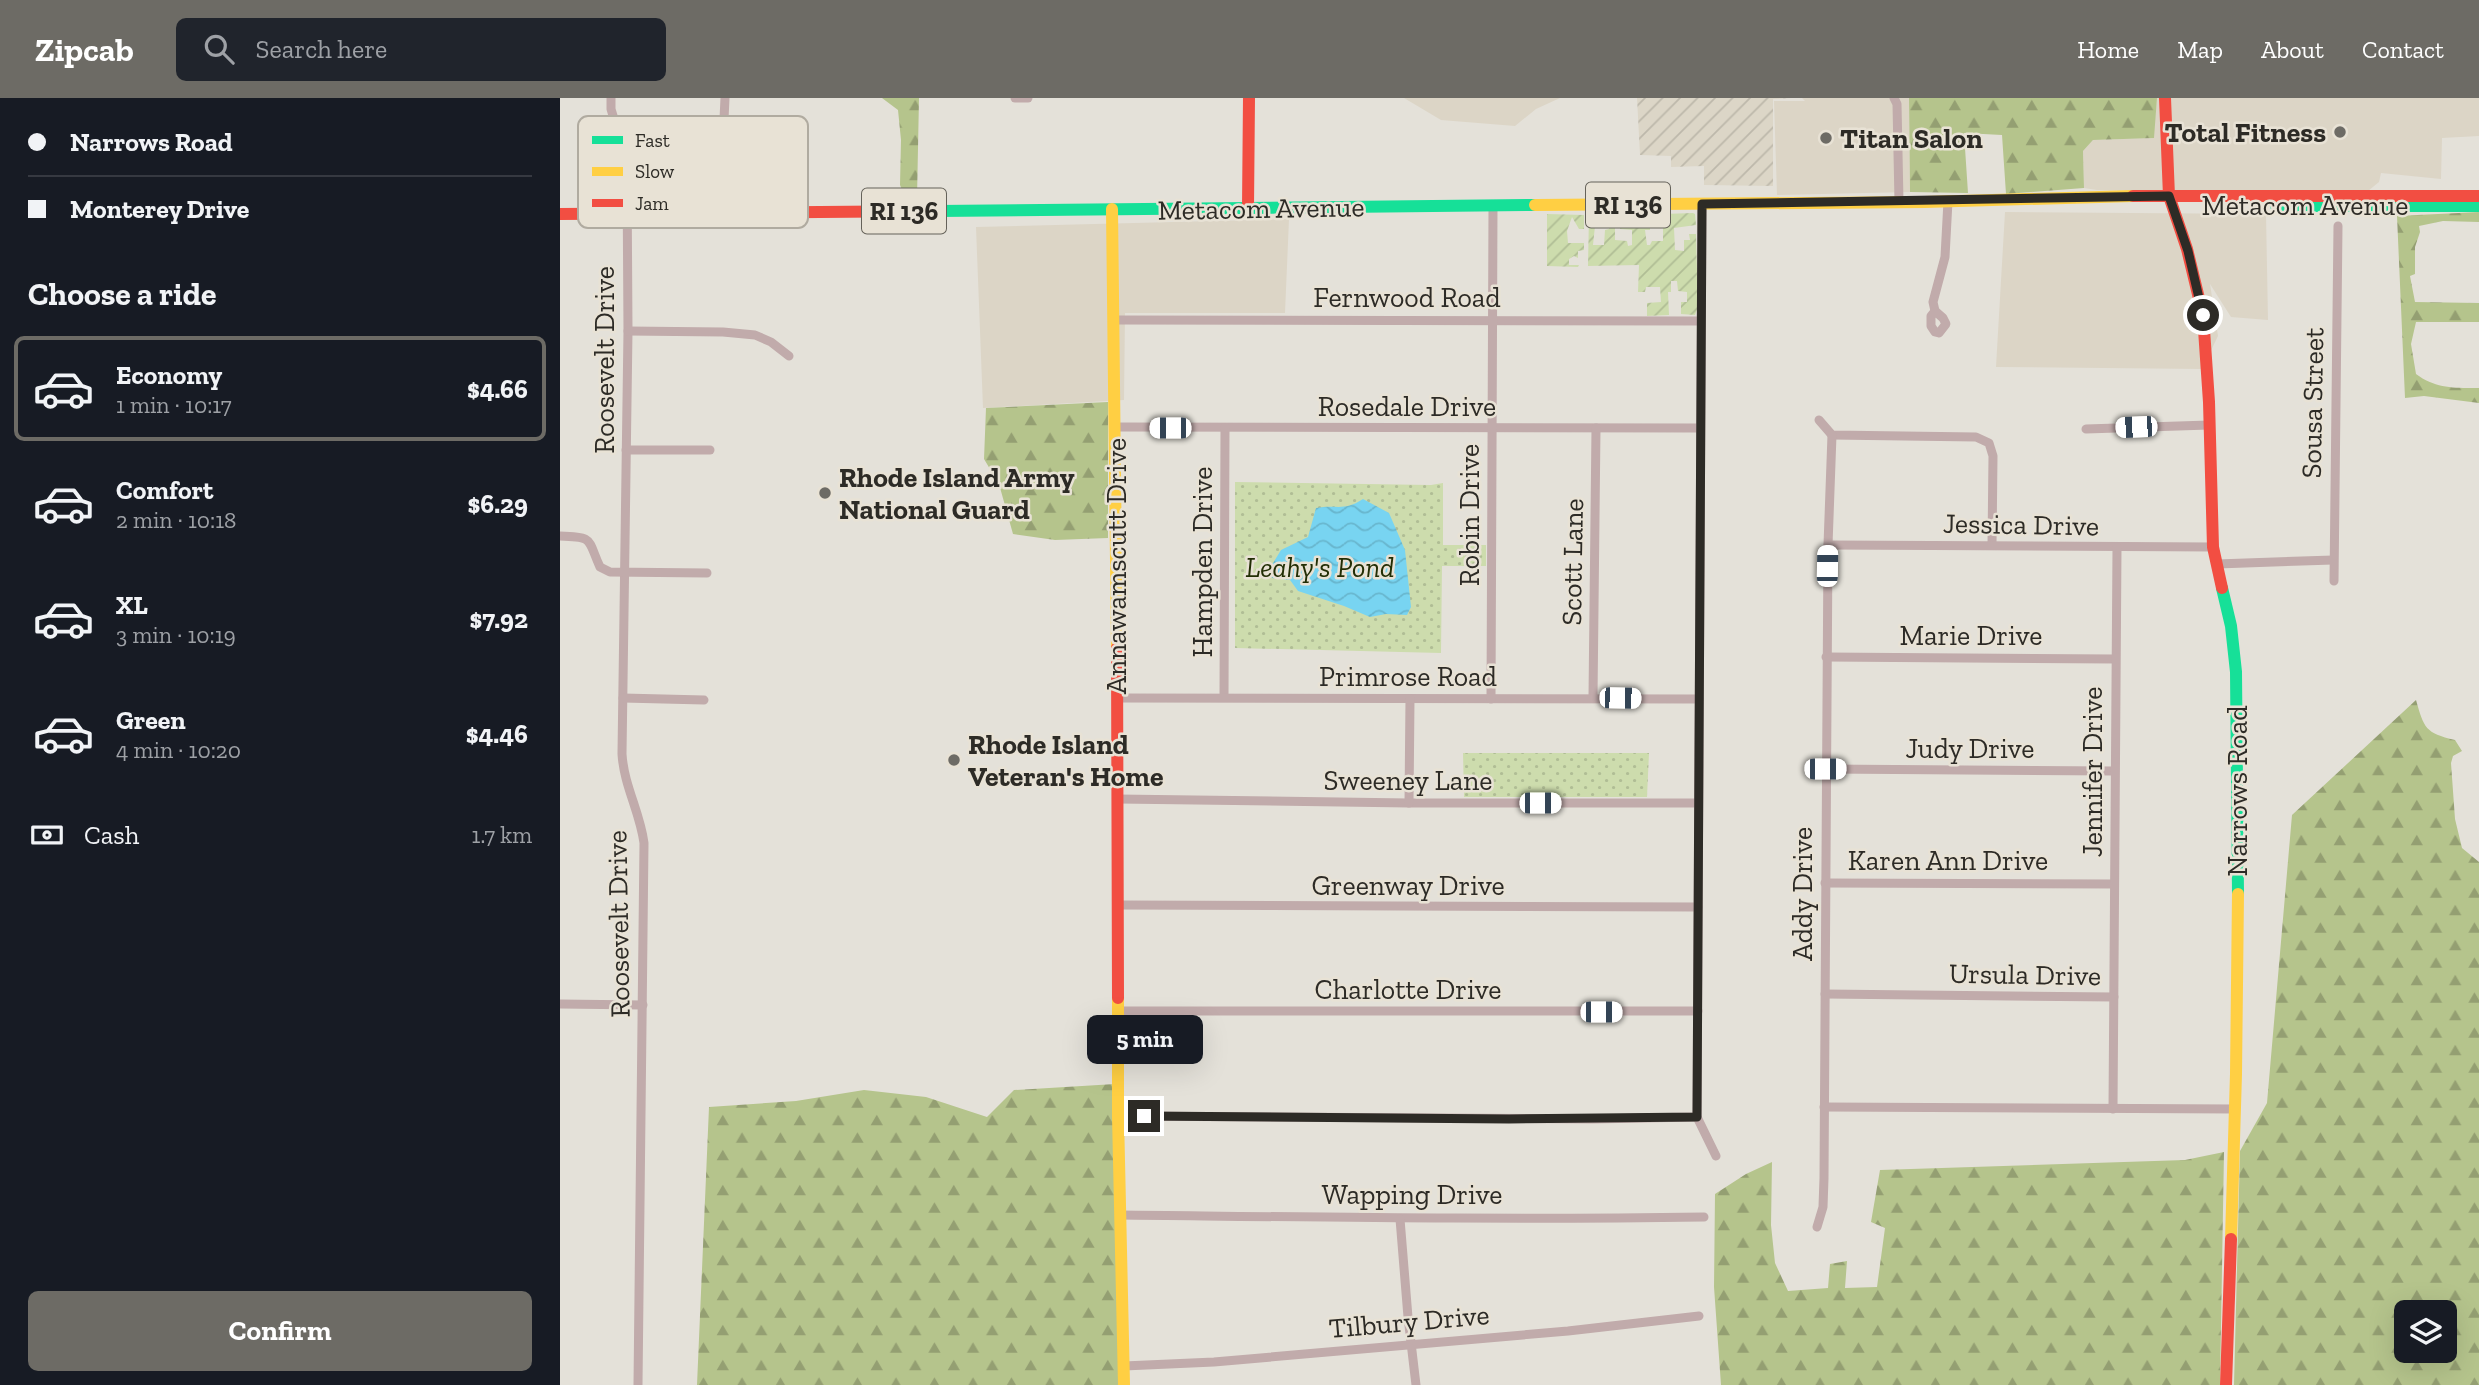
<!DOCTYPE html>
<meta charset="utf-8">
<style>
:root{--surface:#171b24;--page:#20242c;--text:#f1f3f6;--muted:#9ea1a6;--line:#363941;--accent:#6d6b65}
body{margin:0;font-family:"Zilla Slab",serif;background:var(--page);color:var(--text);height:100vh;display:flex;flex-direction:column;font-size:26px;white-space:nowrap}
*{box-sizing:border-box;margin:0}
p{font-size:23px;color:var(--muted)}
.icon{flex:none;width:38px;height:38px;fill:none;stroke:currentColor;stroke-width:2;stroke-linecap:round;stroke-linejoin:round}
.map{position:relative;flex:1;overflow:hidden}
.sheet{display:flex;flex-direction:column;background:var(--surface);width:560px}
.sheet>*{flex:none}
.hud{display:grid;align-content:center;height:154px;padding:0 28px;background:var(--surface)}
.tools{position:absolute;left:1834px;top:1202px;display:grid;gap:14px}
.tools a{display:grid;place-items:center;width:63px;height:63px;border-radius:10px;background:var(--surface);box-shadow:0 7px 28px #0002;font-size:35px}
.end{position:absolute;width:32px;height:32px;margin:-16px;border:9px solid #2d2b26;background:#fff;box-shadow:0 0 0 4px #fff}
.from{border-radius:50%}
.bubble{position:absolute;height:49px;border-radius:10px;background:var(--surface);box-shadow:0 7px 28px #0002;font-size:23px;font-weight:700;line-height:49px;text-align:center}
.car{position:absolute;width:21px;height:42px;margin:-21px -10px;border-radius:9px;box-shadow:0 0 5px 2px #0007;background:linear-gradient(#fff 24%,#345 0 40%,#fff 0 76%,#345 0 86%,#fff 0)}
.hud b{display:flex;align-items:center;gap:24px;height:66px;font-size:26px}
.hud b+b{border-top:2px solid var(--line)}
.hud i{width:18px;height:18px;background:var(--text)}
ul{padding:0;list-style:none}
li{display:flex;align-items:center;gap:21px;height:105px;margin:0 14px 10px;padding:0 14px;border:4px solid transparent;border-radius:10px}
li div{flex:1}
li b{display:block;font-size:26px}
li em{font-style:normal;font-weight:700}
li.selected{border-color:var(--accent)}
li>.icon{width:63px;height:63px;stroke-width:1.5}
h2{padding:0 28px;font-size:32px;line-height:84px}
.pay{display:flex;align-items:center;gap:18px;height:77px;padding:0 28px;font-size:26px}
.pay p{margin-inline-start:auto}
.action{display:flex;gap:14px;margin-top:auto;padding:14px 28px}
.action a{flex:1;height:80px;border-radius:10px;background:var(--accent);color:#fff;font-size:28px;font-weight:700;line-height:80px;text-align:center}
header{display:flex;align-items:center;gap:42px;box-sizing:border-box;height:98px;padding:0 35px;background:var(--accent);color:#fff}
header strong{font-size:33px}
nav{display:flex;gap:38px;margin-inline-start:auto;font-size:24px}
.search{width:490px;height:63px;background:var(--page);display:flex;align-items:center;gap:18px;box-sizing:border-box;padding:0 24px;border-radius:10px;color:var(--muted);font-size:26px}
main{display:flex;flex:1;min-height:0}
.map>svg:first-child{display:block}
</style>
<header>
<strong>Zipcab</strong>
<div class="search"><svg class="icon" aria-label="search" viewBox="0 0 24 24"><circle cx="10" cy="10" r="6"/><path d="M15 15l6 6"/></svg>Search here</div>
<nav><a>Home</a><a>Map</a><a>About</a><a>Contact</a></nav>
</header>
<main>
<section class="sheet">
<div class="hud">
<b><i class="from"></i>Narrows Road</b>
<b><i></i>Monterey Drive</b>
</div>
<h2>Choose a ride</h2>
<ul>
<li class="selected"><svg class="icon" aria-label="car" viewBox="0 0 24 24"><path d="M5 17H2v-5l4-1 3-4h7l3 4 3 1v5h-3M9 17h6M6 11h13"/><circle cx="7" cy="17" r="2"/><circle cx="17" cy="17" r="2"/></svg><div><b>Economy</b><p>1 min · 10:17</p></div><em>$4.66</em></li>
<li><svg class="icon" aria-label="car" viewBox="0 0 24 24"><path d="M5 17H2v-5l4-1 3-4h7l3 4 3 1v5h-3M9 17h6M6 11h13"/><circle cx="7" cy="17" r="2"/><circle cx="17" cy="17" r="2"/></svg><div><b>Comfort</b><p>2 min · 10:18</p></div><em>$6.29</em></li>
<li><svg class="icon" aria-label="car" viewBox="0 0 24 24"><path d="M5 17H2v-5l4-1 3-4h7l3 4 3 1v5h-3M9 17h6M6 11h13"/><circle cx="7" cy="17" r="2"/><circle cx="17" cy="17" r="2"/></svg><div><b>XL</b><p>3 min · 10:19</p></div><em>$7.92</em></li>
<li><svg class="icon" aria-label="car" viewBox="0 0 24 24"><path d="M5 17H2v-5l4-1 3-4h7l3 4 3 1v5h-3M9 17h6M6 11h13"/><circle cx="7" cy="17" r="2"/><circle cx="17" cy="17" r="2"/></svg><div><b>Green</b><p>4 min · 10:20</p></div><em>$4.46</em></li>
</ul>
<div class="pay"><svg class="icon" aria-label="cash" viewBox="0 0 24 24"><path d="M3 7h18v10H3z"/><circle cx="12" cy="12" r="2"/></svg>Cash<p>1.7 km</p></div>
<div class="action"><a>Confirm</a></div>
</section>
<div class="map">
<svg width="1919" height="1287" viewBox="0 0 1919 1287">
<defs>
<pattern id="industrial-furrows" width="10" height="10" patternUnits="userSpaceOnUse" patternTransform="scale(1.75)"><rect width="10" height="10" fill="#dcd6c7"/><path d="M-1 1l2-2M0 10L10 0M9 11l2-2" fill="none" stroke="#bdb8ab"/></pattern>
<pattern id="forest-firs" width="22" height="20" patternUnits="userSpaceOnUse" patternTransform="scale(1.75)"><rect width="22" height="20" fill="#b5c48c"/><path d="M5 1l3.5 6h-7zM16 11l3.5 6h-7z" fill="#949f72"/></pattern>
<pattern id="park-dots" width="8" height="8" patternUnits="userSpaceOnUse" patternTransform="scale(1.75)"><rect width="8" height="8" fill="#cddcad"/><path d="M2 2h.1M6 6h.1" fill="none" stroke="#b0bd95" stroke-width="1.8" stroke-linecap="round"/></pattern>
<pattern id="garden-furrows" width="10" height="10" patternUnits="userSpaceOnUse" patternTransform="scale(1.75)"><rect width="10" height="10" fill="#cddcad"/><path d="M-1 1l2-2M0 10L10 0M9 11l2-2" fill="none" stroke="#b0bd95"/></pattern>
<pattern id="water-waves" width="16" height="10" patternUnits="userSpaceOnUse" patternTransform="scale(1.75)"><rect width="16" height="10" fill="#78d4f1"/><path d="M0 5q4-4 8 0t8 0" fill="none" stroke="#68b6ce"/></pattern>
</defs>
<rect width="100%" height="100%" fill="#e4e1d9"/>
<g fill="#dcd5c6">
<path d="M844,0H1000L976,11L955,28L881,22Z"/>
<path d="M1242,0H1349L1350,94L1217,97L1214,3H1245Z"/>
<path d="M1597,0H1919V38L1882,40L1881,81L1821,75L1819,84L1808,93L1537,92L1524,90L1523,53L1533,42L1593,40Z"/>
<path d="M1445,114L1706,116L1708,222L1671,219L1650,186L1658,238L1642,271L1436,269Z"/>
<path d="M729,121L725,215H565L564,302L423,310L416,129Z"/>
</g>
<path fill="url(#industrial-furrows)" d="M1077,0H1232L1213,1V88L1144,87V68L1111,69V58L1080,57Z"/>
<g fill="url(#forest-firs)" fill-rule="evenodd">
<path d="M322,0H359L357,100L343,94L340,87L341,42L338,12Z"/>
<path d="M1349,0H1597L1594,40L1533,42L1523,53L1524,90L1446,96L1442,37L1404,35L1408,95L1350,94Z"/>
<path d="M1919,114V124L1883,123L1859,128L1860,134L1855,149V176L1850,178L1855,204L1919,205V224H1856L1851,246L1856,276C1876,291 1895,290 1919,290V305L1864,298L1845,300L1837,118Z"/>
<path d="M548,304V440L495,442L453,436L439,386L424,361L426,310Z"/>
<path d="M1856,602C1864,630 1865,635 1895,642L1902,653L1893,658L1891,665L1895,721L1902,750L1919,764V1287H1674L1680,1053L1707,1005L1732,717ZM1846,1214H1885V1253H1846Z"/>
<path d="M555,986L563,1287H137L149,1009L236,1003L304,992L366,999L427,1019L454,992Z"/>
<path d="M1664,1054L1660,1287H1161L1154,1189L1155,1096L1186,1076L1212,1064L1211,1127L1215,1165L1228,1193L1268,1190L1270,1166L1287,1163L1285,1190L1317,1189L1325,1130L1311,1124L1320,1072L1625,1062Z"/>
</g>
<g fill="url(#park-dots)">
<path d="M675,384L871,387L883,385V447H926V468H882L881,555L675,550Z"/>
<path d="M903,655H1089L1087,699H904Z"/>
</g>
<g fill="url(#garden-furrows)">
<path d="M1133,115L1135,116L1136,127L1114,130L1115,152L1124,153V142H1130L1129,136H1136L1138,209L1135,217L1121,216V204H1127V194L1118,193L1117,183H1111V194H1108L1109,217L1087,218V205L1101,204L1100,189H1086L1085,194H1078L1079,167L1028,168L1029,116H1039L1038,128H1035L1033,147H1044L1045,132L1049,131V127H1055V142L1067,143L1068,148L1072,147V132L1060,131L1061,129L1073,124L1076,116H1081L1082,122L1090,128V132H1085L1087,147H1090L1092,143H1103V116Z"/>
<path d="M987,116L1024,117V131H1019L1012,119L1007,133L1008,145H1024V152L1018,153V160L1014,158L1009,161V167H1019L1018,169L987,168Z"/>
</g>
<path fill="url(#water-waves)" d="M803,401L829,415L845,452L851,509L847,517L826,516L810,519L784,508L738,493L730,482L712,480L710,470L721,452L748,439L756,410C777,406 783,414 803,401Z"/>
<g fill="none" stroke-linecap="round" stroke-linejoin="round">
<g stroke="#c1abab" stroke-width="9">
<path d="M51,0V11L62,48L67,75L68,233L62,656C64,688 80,714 84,745L78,1287"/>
<path d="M165,0L162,64L170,114"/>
<path d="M455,0H468"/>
<path d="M1334,0L1337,6L1339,104"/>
<path d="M1142,106L1137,1019L1156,1058"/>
<path d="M1375,213L1373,204L1385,159L1388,103"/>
<path d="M1375,213L1383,220L1386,226L1379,235L1375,234L1371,228V218Z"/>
<path d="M555,222L1140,223"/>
<path d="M68,233L163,234L195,237L211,244L229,258"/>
<path d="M1259,322L1272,337L1416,339L1429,345L1433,358L1432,447"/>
<path d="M555,329L1139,330"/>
<path d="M1526,331L1649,327"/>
<path d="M66,352H150"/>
<path d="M0,438C35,439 27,441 40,469L50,474L147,475"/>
<path d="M1268,447L1653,449"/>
<path d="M1657,466L1773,462"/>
<path d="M1774,483L1778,128"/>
<path d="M1266,559L1555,561"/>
<path d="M664,599L665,330"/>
<path d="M1033,599L1036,330"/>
<path d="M63,600L144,602"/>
<path d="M557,600L1139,601"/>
<path d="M931,601L933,108"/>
<path d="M1265,671L1554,673"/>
<path d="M558,701L849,705H1138"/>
<path d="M849,705L850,601"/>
<path d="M1265,785L1554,786"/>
<path d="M559,807L1138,809"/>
<path d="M1265,896L1554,899"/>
<path d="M0,906L83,907"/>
<path d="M558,913H1138"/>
<path d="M1264,1009L1675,1011"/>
<path d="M1553,1011L1557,450"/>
<path d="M558,1018L1032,1021L1137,1019"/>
<path d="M560,1117C755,1119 949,1122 1144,1119"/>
<path d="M840,1121L848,1219L856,1287"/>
<path d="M1257,1129L1263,1109L1264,1080L1268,447L1272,337"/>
<path d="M564,1268L654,1264L1008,1233L1139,1218"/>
</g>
<g stroke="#16e098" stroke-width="12">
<path d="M1716,108H1919"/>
<path d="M377,113L975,107"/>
<path d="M1662,490L1671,528L1676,574L1678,796"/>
</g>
<g stroke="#ffcf43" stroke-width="12">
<path d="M975,107L1365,104L1573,98"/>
<path d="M552,111L557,550"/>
<path d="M558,900V1018L564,1287"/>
<path d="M1671,1141L1676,976L1678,796"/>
</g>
<g stroke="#f24e42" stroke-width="12">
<path d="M1605,0L1609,98L1627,151L1643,217L1649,304L1653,449L1662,490"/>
<path d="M1573,98H1919"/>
<path d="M688,109L689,0"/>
<path d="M0,116L377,113"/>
<path d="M557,550L558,900"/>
<path d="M1666,1287L1671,1141"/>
</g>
</g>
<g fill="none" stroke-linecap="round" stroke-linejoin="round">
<path stroke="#2d2b26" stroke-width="9" d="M584,1018L949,1021L1137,1019L1142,106C1298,104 1454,102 1609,98L1628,153L1643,217"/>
</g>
<g fill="#6d6b65" stroke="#e8e2d5" stroke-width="2.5">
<circle cx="1780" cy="34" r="7"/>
<circle cx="1266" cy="40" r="7"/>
<circle cx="265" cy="395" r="7"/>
<circle cx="394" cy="662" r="7"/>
</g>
<g text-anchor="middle" stroke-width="5" stroke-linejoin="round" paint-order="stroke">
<g fill="#e8e2d5" stroke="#65625a" stroke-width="2">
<rect x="1026" y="84.5" width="84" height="45" rx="5"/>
<rect x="302" y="90.5" width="84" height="45" rx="5"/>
</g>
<g font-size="26" font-weight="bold" fill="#2d2b26">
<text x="1068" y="116">RI 136</text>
<text x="344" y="122">RI 136</text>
</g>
<g font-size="28" font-weight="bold" fill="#2d2b26" stroke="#e8e2d5" text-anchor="start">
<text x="1766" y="44" text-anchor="end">Total Fitness</text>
<text x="1280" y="50">Titan Salon</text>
<text x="279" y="389">Rhode Island Army<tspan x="279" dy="32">National Guard</tspan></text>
<text x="408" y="656">Rhode Island<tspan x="408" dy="32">Veteran's Home</tspan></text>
</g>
<g font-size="28" fill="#2d2b26" stroke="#e8e2d5">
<text x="1745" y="117">Metacom Avenue</text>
<text transform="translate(701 110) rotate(-1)" y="10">Metacom Avenue</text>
<text x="847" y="209">Fernwood Road</text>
<text transform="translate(44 262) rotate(-90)" y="10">Roosevelt Drive</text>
<text transform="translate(1752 305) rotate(-89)" y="10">Sousa Street</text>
<text x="847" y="318">Rosedale Drive</text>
<text transform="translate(909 417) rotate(-90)" y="10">Robin Drive</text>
<text transform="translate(1461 426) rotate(1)" y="10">Jessica Drive</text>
<text transform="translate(642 464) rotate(-90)" y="10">Hampden Drive</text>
<text transform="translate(1012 464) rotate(-89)" y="10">Scott Lane</text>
<text transform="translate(556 468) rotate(-90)" y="10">Annawamscutt Drive</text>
<text x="1411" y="547">Marie Drive</text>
<text x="848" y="588">Primrose Road</text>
<text x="1410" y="660">Judy Drive</text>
<text transform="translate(1532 674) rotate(-90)" y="10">Jennifer Drive</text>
<text x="848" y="692">Sweeney Lane</text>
<text transform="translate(1677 693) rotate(-90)" y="10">Narrows Road</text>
<text x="1388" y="772">Karen Ann Drive</text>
<text x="848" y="797">Greenway Drive</text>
<text transform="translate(1242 796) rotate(-90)" y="10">Addy Drive</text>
<text transform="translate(58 826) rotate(-91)" y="10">Roosevelt Drive</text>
<text transform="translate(1465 876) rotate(1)" y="10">Ursula Drive</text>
<text x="848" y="901">Charlotte Drive</text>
<text x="852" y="1106">Wapping Drive</text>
<text transform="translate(849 1223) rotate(-5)" y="10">Tilbury Drive</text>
</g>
<g font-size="28" font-style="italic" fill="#222e05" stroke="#e8e2d5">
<text x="760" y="479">Leahy's Pond</text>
</g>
</g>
<rect x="18" y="18" width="230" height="112" rx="10" fill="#e8e2d5" stroke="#b0aba0" stroke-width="2"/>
<rect x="32" y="38" width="31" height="8" fill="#16e098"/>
<rect x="32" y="69" width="31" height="9" fill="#ffcf43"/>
<rect x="32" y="101" width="31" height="8" fill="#f24e42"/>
<g font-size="19" fill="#2d2b26">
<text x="75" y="49">Fast</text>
<text x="75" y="80">Slow</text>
<text x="75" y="112">Jam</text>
</g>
</svg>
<div class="tools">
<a><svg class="icon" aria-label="layers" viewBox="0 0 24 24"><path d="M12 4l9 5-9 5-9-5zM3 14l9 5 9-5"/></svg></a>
</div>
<i class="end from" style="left:1643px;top:217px"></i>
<i class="end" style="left:584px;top:1018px"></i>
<div class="bubble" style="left:527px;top:917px;width:116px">5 min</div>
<i class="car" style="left:1576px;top:329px;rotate:268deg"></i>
<i class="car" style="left:610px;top:330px;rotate:270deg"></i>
<i class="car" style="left:1267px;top:468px;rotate:1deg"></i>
<i class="car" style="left:1060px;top:600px;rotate:91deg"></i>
<i class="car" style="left:1265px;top:671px;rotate:90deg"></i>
<i class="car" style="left:980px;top:705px;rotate:90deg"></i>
<i class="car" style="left:1041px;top:914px;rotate:90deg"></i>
</div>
</main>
